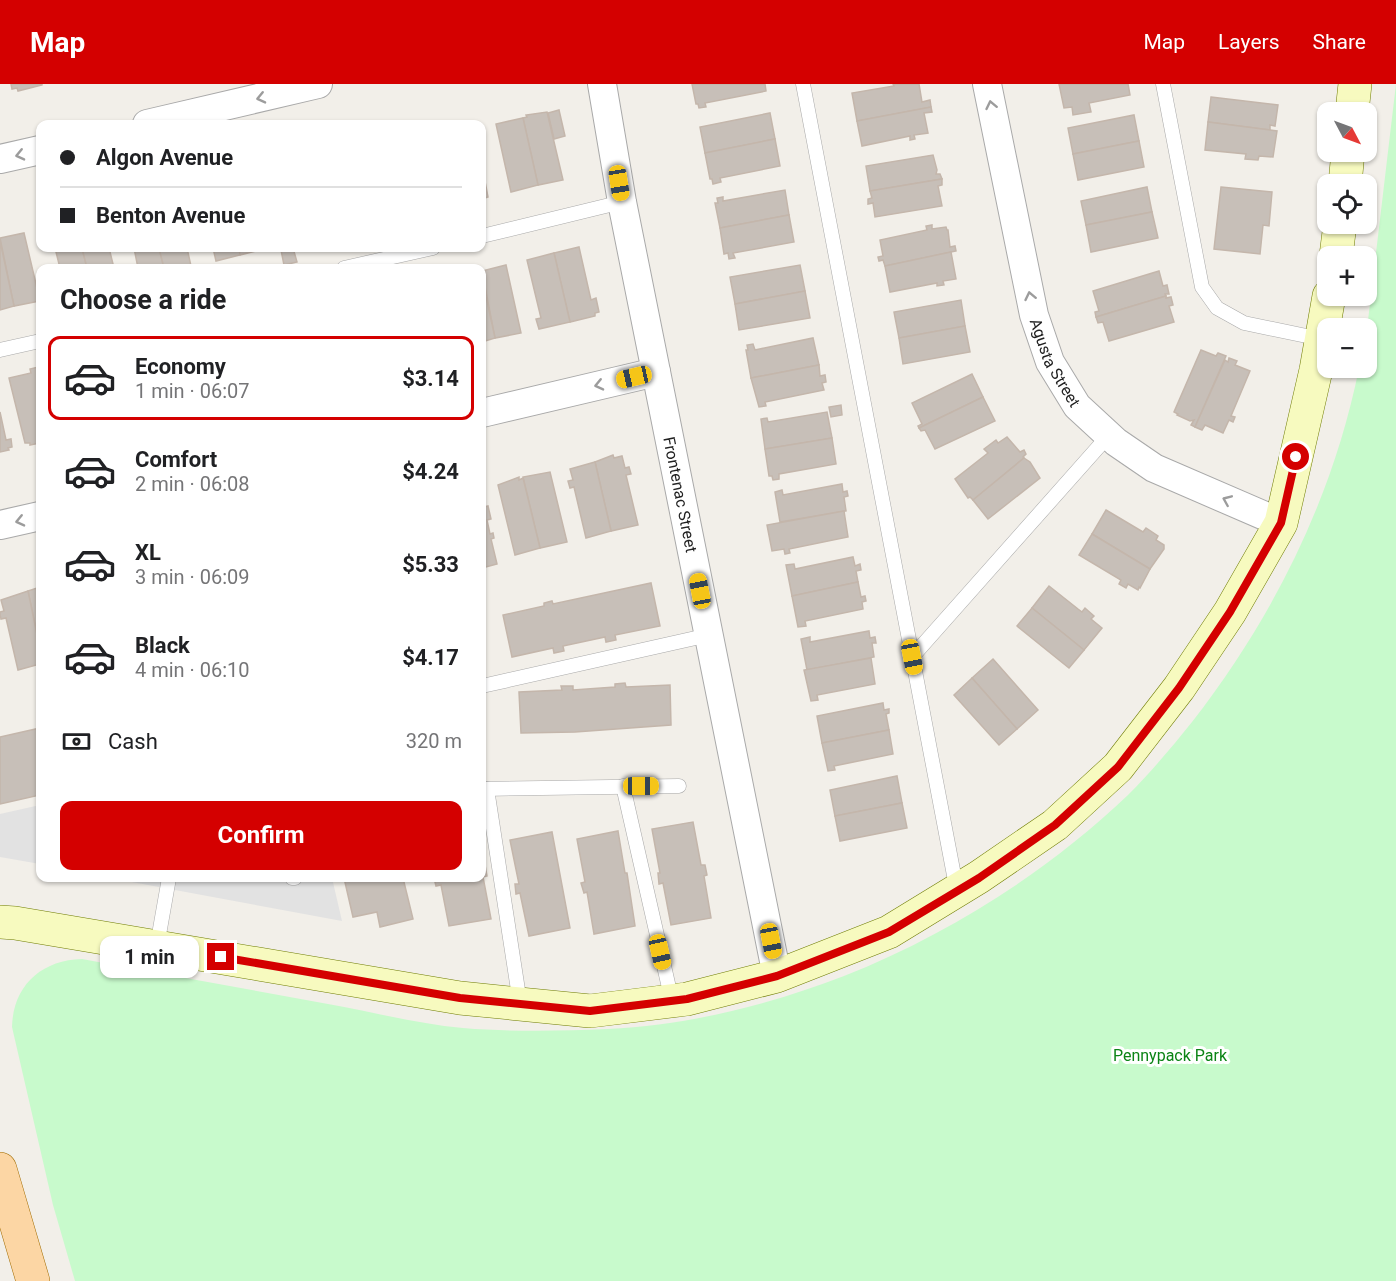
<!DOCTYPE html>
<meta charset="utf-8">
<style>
:root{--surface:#fff;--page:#f6f6f6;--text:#202124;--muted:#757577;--line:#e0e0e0;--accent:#d40000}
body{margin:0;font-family:Roboto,sans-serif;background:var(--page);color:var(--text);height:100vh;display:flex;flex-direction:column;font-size:22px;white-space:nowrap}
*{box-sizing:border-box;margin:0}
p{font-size:20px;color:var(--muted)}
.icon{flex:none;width:33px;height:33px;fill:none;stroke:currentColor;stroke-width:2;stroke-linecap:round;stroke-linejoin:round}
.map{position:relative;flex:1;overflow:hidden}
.details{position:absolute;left:36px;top:180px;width:450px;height:618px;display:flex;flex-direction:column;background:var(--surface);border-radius:12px;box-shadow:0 2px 4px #0004}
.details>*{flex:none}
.top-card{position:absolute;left:36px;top:36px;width:450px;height:132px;border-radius:12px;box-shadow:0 2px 4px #0004;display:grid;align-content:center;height:132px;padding:0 24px;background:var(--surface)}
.needle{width:39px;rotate:131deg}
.buttons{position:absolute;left:1317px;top:18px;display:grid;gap:12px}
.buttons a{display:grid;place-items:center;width:60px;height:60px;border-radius:12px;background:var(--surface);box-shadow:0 2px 4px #0004;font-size:30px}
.end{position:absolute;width:27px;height:27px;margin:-14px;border:8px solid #d40000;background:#fff;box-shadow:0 0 0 3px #fff}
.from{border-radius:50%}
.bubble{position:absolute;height:42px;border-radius:12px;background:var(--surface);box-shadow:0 2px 4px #0004;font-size:20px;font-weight:700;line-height:42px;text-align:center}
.car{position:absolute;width:18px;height:36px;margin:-18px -9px;border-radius:8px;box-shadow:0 0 4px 2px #0007;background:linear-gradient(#f5c518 24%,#345 0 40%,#f5c518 0 76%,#345 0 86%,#f5c518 0)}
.top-card b{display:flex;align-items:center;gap:21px;height:57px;font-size:22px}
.top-card b+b{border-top:2px solid var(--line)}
.top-card i{width:15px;height:15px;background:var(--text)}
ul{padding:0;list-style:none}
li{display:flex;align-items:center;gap:18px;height:84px;margin:0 12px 9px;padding:0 12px;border:3px solid transparent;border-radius:12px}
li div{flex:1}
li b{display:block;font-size:22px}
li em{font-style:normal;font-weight:700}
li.selected{border-color:var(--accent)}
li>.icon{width:54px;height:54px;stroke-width:1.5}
h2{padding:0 24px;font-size:27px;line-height:72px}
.pay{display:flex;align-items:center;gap:15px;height:66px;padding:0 24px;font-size:22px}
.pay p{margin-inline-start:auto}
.cta{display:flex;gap:12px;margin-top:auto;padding:12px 24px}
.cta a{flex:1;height:69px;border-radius:12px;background:var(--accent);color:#fff;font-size:24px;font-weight:700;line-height:69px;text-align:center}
header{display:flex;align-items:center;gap:36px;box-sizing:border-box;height:84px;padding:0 30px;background:var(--accent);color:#fff}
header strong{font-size:28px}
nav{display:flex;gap:33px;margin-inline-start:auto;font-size:21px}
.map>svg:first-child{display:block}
</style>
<header>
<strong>Map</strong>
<nav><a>Map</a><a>Layers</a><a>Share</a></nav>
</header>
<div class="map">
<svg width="1396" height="1197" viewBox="0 0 1396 1197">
<rect width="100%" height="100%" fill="#f2efe9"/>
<path fill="#c8facc" d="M1396,0V1197H75L53,1121L12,943C13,902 41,876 82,875C164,890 246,905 328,920C373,928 418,940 463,944C511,948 560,947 608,945C689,941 769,921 844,892C949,850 1046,789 1128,711C1151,688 1172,663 1192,638C1273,534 1333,414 1359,284H1366L1367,245Z"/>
<g fill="#e2e2e2">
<path d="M40,721V780L0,773V730Z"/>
<path d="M110,794H332L342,837Z"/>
</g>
<g fill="#c7bfb8" stroke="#c4b6ab" stroke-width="1.5">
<path d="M11,0H42V1L18,7L17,4L12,5Z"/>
<path d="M692,0H765L766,7L705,19L706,23L699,24L698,20H696Z"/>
<path d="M893,0H919L922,18L930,16L931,23L857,37L852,9L894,2Z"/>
<path d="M1059,0H1128L1130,11L1089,19L1091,28L1073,31L1072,23L1064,24Z"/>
<path d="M1211,13L1278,21L1275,42L1270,41V46L1208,38Z"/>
<path d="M931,23L932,28L924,29L928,49L914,51L915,55L910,56V52L862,62L857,37Z"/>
<path d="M559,26L565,52L554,55L548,29Z"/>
<path d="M547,28L563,96L538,101L523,34L527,33L526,31Z"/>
<path d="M770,29L775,55L705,69L700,43Z"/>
<path d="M1134,31L1139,57L1073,70L1068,44Z"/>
<path d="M523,34L538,101L511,108L496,40Z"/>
<path d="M1208,38L1277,47L1273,73L1259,72L1258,76L1245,75L1246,70L1205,66Z"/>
<path d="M775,55L780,82L720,94L721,98L713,100L712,95H710L705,69Z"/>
<path d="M1139,57L1144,83L1078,96L1073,70Z"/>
<path d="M933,71L937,86L936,90H940L942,95L870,107L866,82Z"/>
<path d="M482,82L488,113L482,115Z"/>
<path d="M942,95V101L938,102L942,122L875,133L873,119L868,120V115L872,114L870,107Z"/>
<path d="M1147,103L1152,128L1086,141L1081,117Z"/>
<path d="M1221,103L1272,108L1269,142L1263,141L1260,170L1214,165Z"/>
<path d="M785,106L789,131L720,144L715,119H718L717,114L723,113V117Z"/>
<path d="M1152,128L1158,154L1091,168L1086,141Z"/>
<path d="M789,131L794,158L733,169L735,174L729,175L728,169L724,170L720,144Z"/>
<path d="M932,141V145L946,143L947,146H948L950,163L955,162L956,167L885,182L883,176L879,177L878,173L883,172L880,156L927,146L926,142Z"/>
<path d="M24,149L40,217L14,222L0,154Z"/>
<path d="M0,157L14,222L0,226Z"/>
<path d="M579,163L591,216L596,214L599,228L595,229V232L570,238L554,169Z"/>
<path d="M55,164H82L87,184H60Z"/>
<path d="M82,164H109L114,184H87Z"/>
<path d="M134,164H159L164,184H138Z"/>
<path d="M159,164H187L191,182L164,184Z"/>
<path d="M213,164H239L240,171L216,177Z"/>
<path d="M239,164H268L240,171Z"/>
<path d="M293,164L297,178L284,181L281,166Z"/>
<path d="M951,168L956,195L943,197L944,201L937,202V199L890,208L885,182Z"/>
<path d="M554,169L570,238L539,245L536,235L541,234L527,176Z"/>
<path d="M506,181L521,249L495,254L482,187Z"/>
<path d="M800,181L805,207L735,220L730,193Z"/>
<path d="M1159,187L1163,202L1167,201L1169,210H1165L1166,212L1096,233L1095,228L1099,227L1093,207Z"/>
<path d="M482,194L495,254L482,258Z"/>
<path d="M805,207L810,234L739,246L735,220Z"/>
<path d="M1166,212V214L1171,213L1173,221L1169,222L1174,238L1109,257L1103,238L1098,239L1096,233Z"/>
<path d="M961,216L965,242L899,254L894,228Z"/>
<path d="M965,242L970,268L903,280L899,254Z"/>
<path d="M813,254L819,281L751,294L746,266H748L747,261L753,260L755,266Z"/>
<path d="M1201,266L1216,272L1218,269L1226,272L1195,343L1191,341L1194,336L1190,337L1177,331L1178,330L1174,328Z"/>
<path d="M1229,274L1237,277L1235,281L1250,287L1231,332L1235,333L1233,338L1229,336L1223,349L1205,341L1202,346L1195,343L1225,276L1228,278Z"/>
<path d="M819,281L820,292L825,291L826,298L822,299L824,306L765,318L766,322L759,323L751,294Z"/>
<path d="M38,283L40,287V359L30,361V359H25L9,294L31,289L30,285Z"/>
<path d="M972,290L983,313L919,344L918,342L922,340L912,319Z"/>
<path d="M983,313L995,337L935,365L925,346L921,347L919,344Z"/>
<path d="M841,321L842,331L831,333L829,323Z"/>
<path d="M0,328L6,356L11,355L12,363L8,364L9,366L0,368Z"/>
<path d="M827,328L832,354L765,365L761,335L767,334L768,338Z"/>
<path d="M1007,353L1020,368L1024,366L1026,370L1023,373L1024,374L973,416L970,413L968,414L955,395L988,369L984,365L996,356L998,359Z"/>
<path d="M832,354L836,380L779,390V395L773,396L772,392H769L765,365Z"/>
<path d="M613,371L614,374L622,372L625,384L629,383L631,390L626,391L638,441L611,447L595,378Z"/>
<path d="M1024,374L1030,378L1040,394L988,435L973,416Z"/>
<path d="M595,378L611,447L586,454L574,403L570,404L568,397L573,396L570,385Z"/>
<path d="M550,388L567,458L540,464L523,393Z"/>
<path d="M519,393V396L523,394L540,464L515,471L498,401Z"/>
<path d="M842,400L843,408L847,407L848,412L844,413L846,427L780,438L775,408L782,406L783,411Z"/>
<path d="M482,415L484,423L488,422L491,435L487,436L490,450L493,449L494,454L491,455L497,480L482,484Z"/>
<path d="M1106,426L1143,448L1146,444L1158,452L1156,456L1164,461V465L1150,485L1092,450Z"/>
<path d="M844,427L848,453L789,465L790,469L785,470L784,465L772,467L767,441Z"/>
<path d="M1092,450L1150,485L1140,504L1139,503L1138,506L1128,500L1126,504L1119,500L1121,496L1079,471Z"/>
<path d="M853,473L855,482L860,480L861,486L856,487L858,498L792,512L786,481L794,480L795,485Z"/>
<path d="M858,498L861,513L865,512L866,517L862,518L863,525L805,537L806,542L798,543L792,512Z"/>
<path d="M651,499L660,542L615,551L616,556L606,558L605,553L563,562L564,567L554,569L553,564L512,573L503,531L544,522V519L552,517L553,520Z"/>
<path d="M1049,502L1078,525L1082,528L1085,524L1094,532L1091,535L1102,544L1084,566L1032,524Z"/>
<path d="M40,503V565L28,507Z"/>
<path d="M28,507L40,565V580L18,586L6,534L1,535L0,531V528L4,527L1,516Z"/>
<path d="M1032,524L1084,566L1069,584L1017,542Z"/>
<path d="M869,547L870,554L875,553L876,559H872L874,573L807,586L801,555L810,553V558Z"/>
<path d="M871,574L875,600L817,611L818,616L811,617L804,586Z"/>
<path d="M993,575L1038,626L1017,645L972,594Z"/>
<path d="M972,594L1017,645L999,661L954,611Z"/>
<path d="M625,599L626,603L670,601L671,641L575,648L521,649L519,608L562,606L561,602H573V606L615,603V600Z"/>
<path d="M883,619L884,626L889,625V629L886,630L889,646L822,659L817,632Z"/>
<path d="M40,644V711L0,720V653Z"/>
<path d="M889,646L893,670L834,682L835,686L828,687L822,659Z"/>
<path d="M897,692L902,719L835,732L830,706Z"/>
<path d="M902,719L907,744L840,757L835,732Z"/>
<path d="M693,738L701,781H705L707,791L704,792L711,834L671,841L663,799L659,800L658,789H660L652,745Z"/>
<path d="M618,747L625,789H627L635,842L594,850L587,808L584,809L581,799L585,798L577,755Z"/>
<path d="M552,748L570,844L529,852L520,809L516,810L515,800H519L510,756Z"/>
<path d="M482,781H485L487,792L483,793L491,835L449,842L441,801L436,802L434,794H482Z"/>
<path d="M344,794H403L413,835L380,843L377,828L353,833Z"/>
</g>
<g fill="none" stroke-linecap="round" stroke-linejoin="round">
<defs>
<g id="lane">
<path d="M803,0L957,807"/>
<path d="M1163,0L1202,203L1217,224L1244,239L1321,255"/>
<path d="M482,152L622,118"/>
<path d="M344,184L433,164"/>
<path d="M0,266L40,257"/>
<path d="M912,573L1109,351"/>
<path d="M482,602L709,551"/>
<path d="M623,702L672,917"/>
<path d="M482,705L679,702"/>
<path d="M487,705L520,919"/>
<path d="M292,794H295"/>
<path d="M157,862L169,794"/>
</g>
<g id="street">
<path id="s1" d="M602,0L622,118L777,892"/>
<path id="s2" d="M987,0L1034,231L1050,278L1077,322L1116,358L1154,384L1281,439"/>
<path d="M147,40L318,0"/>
<path d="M0,75L40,66"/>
<path d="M482,329L656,288"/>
<path d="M0,441L40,432"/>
</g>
<g id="secondary">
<path d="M1352,28L1355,0"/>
<path d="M1345,100L1348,68"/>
<path d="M1336,172L1340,140"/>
<path d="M0,838L15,839L460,914L590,927L687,915L777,892L889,848L979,793L1055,741L1118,683L1179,604L1230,528L1281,439L1316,286L1329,212"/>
</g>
<path id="primary" d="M0,1085L33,1197"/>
</defs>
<use href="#lane" stroke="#a9a9a9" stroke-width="15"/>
<use href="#street" stroke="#a9a9a9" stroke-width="30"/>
<use href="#secondary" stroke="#707d05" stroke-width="34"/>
<use href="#primary" stroke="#a06b00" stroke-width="34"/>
<use href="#lane" stroke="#fff" stroke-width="14"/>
<use href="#street" stroke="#fff" stroke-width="28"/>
<use href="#secondary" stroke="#f7fabf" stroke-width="33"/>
<use href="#primary" stroke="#fcd6a4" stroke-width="33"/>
</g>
<defs><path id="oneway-chevron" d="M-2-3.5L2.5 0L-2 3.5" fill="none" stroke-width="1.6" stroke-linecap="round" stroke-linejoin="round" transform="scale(1.5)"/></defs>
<g stroke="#9c9c9c">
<use href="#oneway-chevron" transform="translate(261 14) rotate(167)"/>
<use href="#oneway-chevron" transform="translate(991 21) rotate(-102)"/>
<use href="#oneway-chevron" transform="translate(20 71) rotate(167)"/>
<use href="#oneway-chevron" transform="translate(1030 212) rotate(-102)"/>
<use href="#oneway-chevron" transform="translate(599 301) rotate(167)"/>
<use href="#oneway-chevron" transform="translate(1227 416) rotate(-157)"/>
<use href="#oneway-chevron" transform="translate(20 437) rotate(167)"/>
</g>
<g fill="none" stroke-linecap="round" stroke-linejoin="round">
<path stroke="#d40000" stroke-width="8" d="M221,873L460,914L590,927L687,915L777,892L889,848L979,794L1055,741L1118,683L1179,604L1230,528L1281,439L1296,373"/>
</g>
<g text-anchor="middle" stroke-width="6" stroke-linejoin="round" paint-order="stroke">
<g font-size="16" fill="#222" stroke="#fff">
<text dy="6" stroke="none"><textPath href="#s2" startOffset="288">Agusta Street</textPath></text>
<text dy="6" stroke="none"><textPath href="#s1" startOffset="418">Frontenac Street</textPath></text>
</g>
<g font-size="16" fill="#0c8416" stroke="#fff">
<text x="1170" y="977">Pennypack Park</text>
</g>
</g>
</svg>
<div class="buttons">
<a><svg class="needle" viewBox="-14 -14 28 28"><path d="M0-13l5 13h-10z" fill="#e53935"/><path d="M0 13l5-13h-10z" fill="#757577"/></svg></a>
<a><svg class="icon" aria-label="locate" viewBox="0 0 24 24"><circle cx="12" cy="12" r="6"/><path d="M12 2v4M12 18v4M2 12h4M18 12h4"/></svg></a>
<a>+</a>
<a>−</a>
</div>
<i class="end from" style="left:1296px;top:373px"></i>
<i class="end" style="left:221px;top:873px"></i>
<div class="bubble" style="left:100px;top:852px;width:99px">1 min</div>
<i class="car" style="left:619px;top:99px;rotate:171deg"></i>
<i class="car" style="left:634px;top:293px;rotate:257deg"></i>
<i class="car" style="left:700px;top:507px;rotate:349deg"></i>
<i class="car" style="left:912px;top:573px;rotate:169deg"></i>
<i class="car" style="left:641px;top:702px;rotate:90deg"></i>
<i class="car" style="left:771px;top:857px;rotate:169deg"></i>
<i class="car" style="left:660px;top:868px;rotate:167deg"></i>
<div class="top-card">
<b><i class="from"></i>Algon Avenue</b>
<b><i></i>Benton Avenue</b>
</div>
<section class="details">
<h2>Choose a ride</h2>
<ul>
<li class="selected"><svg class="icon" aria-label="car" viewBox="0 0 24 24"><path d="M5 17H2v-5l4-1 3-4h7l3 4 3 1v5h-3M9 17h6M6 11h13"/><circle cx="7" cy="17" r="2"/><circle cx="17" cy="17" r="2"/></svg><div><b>Economy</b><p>1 min · 06:07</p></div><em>$3.14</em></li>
<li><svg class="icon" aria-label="car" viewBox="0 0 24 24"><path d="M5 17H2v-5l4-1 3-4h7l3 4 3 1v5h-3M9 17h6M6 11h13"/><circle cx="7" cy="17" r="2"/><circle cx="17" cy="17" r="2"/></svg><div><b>Comfort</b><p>2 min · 06:08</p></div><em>$4.24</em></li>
<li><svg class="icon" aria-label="car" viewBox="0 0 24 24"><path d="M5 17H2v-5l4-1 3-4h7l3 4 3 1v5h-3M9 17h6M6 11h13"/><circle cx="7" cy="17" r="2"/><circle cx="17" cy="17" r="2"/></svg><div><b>XL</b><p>3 min · 06:09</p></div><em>$5.33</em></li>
<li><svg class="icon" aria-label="car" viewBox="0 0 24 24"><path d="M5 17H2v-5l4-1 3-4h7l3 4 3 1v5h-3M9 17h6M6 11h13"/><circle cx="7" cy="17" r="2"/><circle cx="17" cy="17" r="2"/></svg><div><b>Black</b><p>4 min · 06:10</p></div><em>$4.17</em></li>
</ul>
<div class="pay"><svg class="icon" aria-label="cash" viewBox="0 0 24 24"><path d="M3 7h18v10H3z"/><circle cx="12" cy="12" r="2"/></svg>Cash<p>320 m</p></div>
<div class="cta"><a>Confirm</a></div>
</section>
</div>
